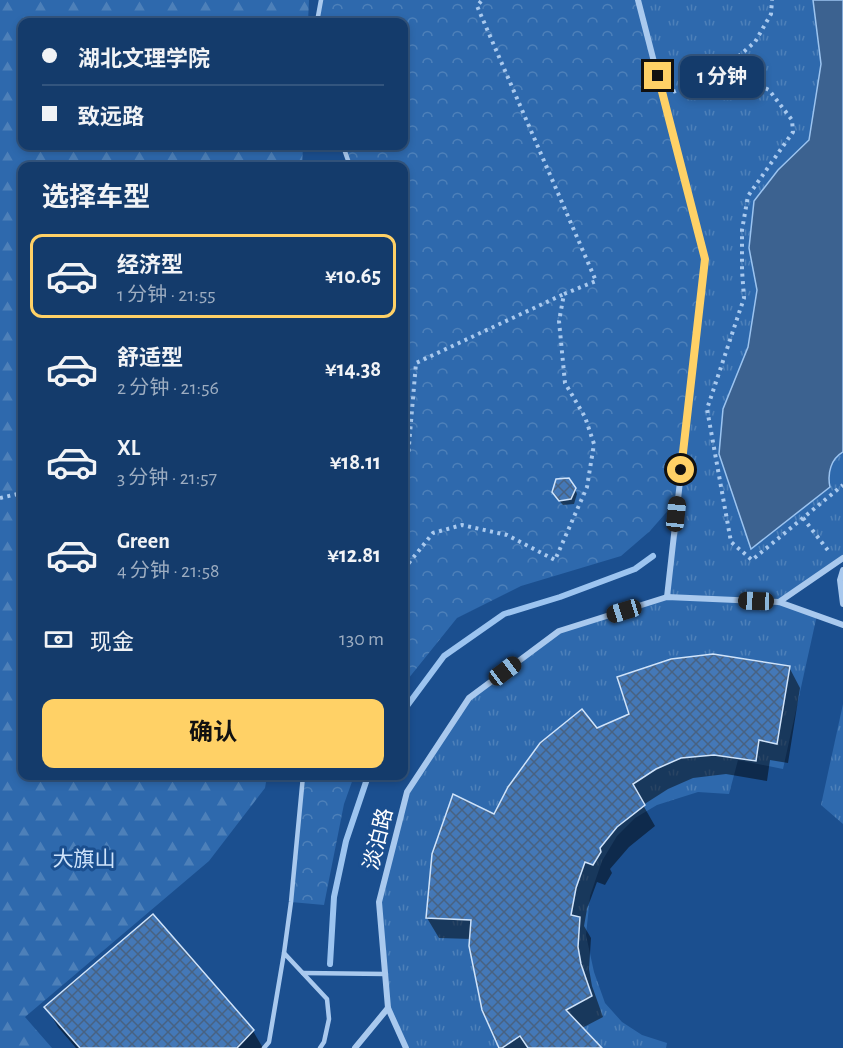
<!DOCTYPE html>
<html lang="zh">
<meta charset="utf-8">
<style>
:root{--surface:#143b6b;--page:#1d4271;--text:#f1f3f6;--muted:#9dadc1;--line:#33557e;--accent:#ffd166}
body{margin:0;font-family:"Alegreya Sans","Noto Sans SC",sans-serif;background:var(--page);color:var(--text);height:100vh;display:flex;flex-direction:column;font-size:22px;white-space:nowrap}
*{box-sizing:border-box;margin:0}
p{font-size:20px;color:var(--muted)}
.icon{flex:none;width:33px;height:33px;fill:none;stroke:currentColor;stroke-width:2;stroke-linecap:round;stroke-linejoin:round}
.map{position:relative;flex:1;overflow:hidden}
.side{position:absolute;left:18px;top:162px;width:390px;height:618px;display:flex;flex-direction:column;background:var(--surface);border-radius:12px;box-shadow:0 3px 9px #0003,0 0 0 2px var(--line)}
.side>*{flex:none}
.hud{position:absolute;left:18px;top:18px;width:390px;height:132px;border-radius:12px;box-shadow:0 3px 9px #0003,0 0 0 2px var(--line);display:grid;align-content:center;height:132px;padding:0 24px;background:var(--surface)}
.end{position:absolute;width:27px;height:27px;margin:-14px;border:8px solid #ffd166;background:#111;box-shadow:0 0 0 3px #111}
.from{border-radius:50%}
.bubble{position:absolute;height:42px;border-radius:12px;background:var(--surface);box-shadow:0 3px 9px #0003,0 0 0 2px var(--line);font-size:20px;font-weight:700;line-height:42px;text-align:center}
.car{position:absolute;width:18px;height:36px;margin:-18px -9px;border-radius:8px;box-shadow:0 0 4px 2px #0007;background:linear-gradient(#222 24%,#8ab4d8 0 40%,#222 0 76%,#8ab4d8 0 86%,#222 0)}
.hud b{display:flex;align-items:center;gap:21px;height:57px;font-size:22px}
.hud b+b{border-top:2px solid var(--line)}
.hud i{width:15px;height:15px;background:var(--text)}
ul{padding:0;list-style:none}
li{display:flex;align-items:center;gap:18px;height:84px;margin:0 12px 9px;padding:0 12px;border:3px solid transparent;border-radius:12px}
li div{flex:1}
li b{display:block;font-size:22px}
li em{font-style:normal;font-weight:700}
li.current{border-color:var(--accent)}
li>.icon{width:54px;height:54px;stroke-width:1.5}
h2{padding:0 24px;font-size:27px;line-height:72px}
.pay{display:flex;align-items:center;gap:15px;height:66px;padding:0 24px;font-size:22px}
.pay p{margin-inline-start:auto}
.cta{display:flex;gap:12px;margin-top:auto;padding:12px 24px}
.cta a{flex:1;height:69px;border-radius:12px;background:var(--accent);color:#111;font-size:24px;font-weight:700;line-height:69px;text-align:center}
.map>svg:first-child{display:block}
</style>
<div class="map">
<svg width="843" height="1048" viewBox="0 0 843 1048">
<defs>
<pattern id="grass-tufts" width="24" height="20" patternUnits="userSpaceOnUse" patternTransform="scale(1.5)"><rect width="24" height="20" fill="#2e69ad"/><path d="M3 7l-1-3M5 7V3M7 7l1-3M15 17l-1-3M17 17v-4M19 17l1-3" fill="none" stroke="#4d80b9"/></pattern>
<pattern id="forest-firs" width="22" height="20" patternUnits="userSpaceOnUse" patternTransform="scale(1.5)"><rect width="22" height="20" fill="#2e69ad"/><path d="M5 1l3.5 6h-7zM16 11l3.5 6h-7z" fill="#4d80b9"/></pattern>
<pattern id="park-crowns" width="20" height="18" patternUnits="userSpaceOnUse" patternTransform="scale(1.5)"><rect width="20" height="18" fill="#2e69ad"/><path d="M2 6a3 3 0 1 1 6 0M12 15a3 3 0 1 1 6 0" fill="none" stroke="#4d80b9"/></pattern>
<pattern id="building-cross-hatch" width="8" height="8" patternUnits="userSpaceOnUse" patternTransform="scale(1.5)"><rect width="8" height="8" fill="#4478b7"/><path d="M0 0l8 8M0 8l8-8" fill="none" stroke="#486282"/></pattern>
</defs>
<rect width="100%" height="100%" fill="#1b4f8f"/>
<g fill="url(#grass-tufts)">
<path d="M638,0H843V558L779,601L817,615L783,769L738,760L729,794L698,792L657,805L635,818L617,836L602,861L590,896L586,935L594,972L605,1003L622,1022L642,1035L667,1043L666,1048H406L388,1008L379,902L407,792L469,698L559,631L667,597L705,259Z"/>
<path d="M843,704V824L821,805Z"/>
</g>
<path fill="url(#forest-firs)" d="M0,0H309L308,22H22V146H303L302,166H22V776H267L265,788L209,861L25,1017L52,1048H0Z"/>
<g fill="url(#park-crowns)">
<path d="M321,0H638L705,259L678,493L671,507L650,531L621,556L521,586L457,618L404,684V166H350L343,146H404V22H317Z"/>
<path d="M303,776H354L344,804L324,905L291,902Z"/>
</g>
<path fill="#3c6290" stroke="#9cc4f0" stroke-width="1.5" d="M813,0H843V452C831,459 827,473 830,487L751,549L719,454L723,409L748,347L757,290L749,248L754,201L778,170L809,140L821,64Z"/>
<g fill="#0007">
<path d="M575,489L577,494L574,504L563,505L556,497Z"/>
<path d="M789,667L800,688L788,763L770,760L767,781L726,774L693,778L668,789L643,805L655,826L629,847L610,869L612,873L605,885L597,882L587,909L584,926L591,938L589,969L592,986L603,1017L582,1028L600,1048H501L471,939L439,938L427,918L494,816L596,730Z"/>
<path d="M46,1007L253,1031L263,1048H76L58,1027Z"/>
</g>
<g fill="none" stroke-linecap="round" stroke-linejoin="round">
<g stroke="#9cc4f0" stroke-width="6">
<path d="M404,710L444,656L504,614L560,597L635,569L653,556"/>
<path d="M330,964L334,897L346,841L368,776"/>
</g>
</g>
<g fill="url(#building-cross-hatch)" stroke="#cfe3fa" stroke-width="1.5">
<path d="M569,478L576,488L571,499L559,501L552,492L556,479Z"/>
<path d="M713,654L790,666L777,744L759,740L756,761L714,755L681,758L656,769L633,784L645,805L617,827L600,848L601,852L593,865L585,862L576,888L571,915L580,917L578,947L581,964L592,996L566,1010L602,1048H528L520,1036L502,1048H499L482,1010L469,946L471,920L426,918L432,854L453,794L494,814L508,787L540,743L582,709L597,728L629,714L617,677L671,659Z"/>
<path d="M153,914L254,1030L237,1048H80L44,1007Z"/>
</g>
<g fill="none" stroke-linecap="round" stroke-linejoin="round">
<g stroke="#a9c9ee" stroke-width="4" stroke-dasharray="3 4.5" stroke-linecap="butt">
<path d="M726,67L769,90L792,120L793,132L748,196L742,230V270L744,298L707,409L731,542L752,560L843,485"/>
<path d="M673,92L698,82L726,67L755,42L771,14L772,0"/>
<path d="M0,498L22,493"/>
<path d="M404,504L416,363L564,294"/>
<path d="M803,518L830,553"/>
<path d="M404,569L433,533L462,525L507,535L555,560L587,487L594,444L585,417L565,383L559,321L564,294L596,281L477,6L482,0"/>
</g>
<g stroke="#a9c9ee" stroke-width="4.5">
<path d="M317,22L321,0"/>
<path d="M343,146L350,166"/>
<path d="M284,953L291,902L303,776"/>
<path d="M303,973L386,974"/>
<path d="M264,1048L269,1042L284,953L327,999L329,1019L324,1042L320,1048"/>
</g>
<g stroke="#a9c9ee" stroke-width="6">
<path d="M638,0L705,259L667,597"/>
<path d="M843,570L840,580L843,604"/>
<path d="M779,602L843,558"/>
<path d="M355,1048L388,1008"/>
<path d="M406,1048L388,1008L379,902L407,792L469,698L559,631L667,597L779,602L843,625"/>
</g>
</g>
<g fill="none" stroke-linecap="round" stroke-linejoin="round">
<path stroke="#ffd166" stroke-width="8" d="M658,76L705,259L681,470"/>
</g>
<g text-anchor="middle" stroke-width="6" stroke-linejoin="round" paint-order="stroke">
<g font-size="21" fill="#fff" stroke="#1b4f8f">
<text transform="translate(378 839) rotate(-76)" y="7">淡泊路</text>
</g>
<g font-size="21" fill="#cfe3fa" stroke="#1b4f8f">
<text x="84" y="866">大旗山</text>
</g>
</g>
</svg>
<i class="end from" style="left:681px;top:470px"></i>
<i class="end" style="left:658px;top:76px"></i>
<div class="bubble" style="left:680px;top:56px;width:84px">1 分钟</div>
<i class="car" style="left:676px;top:514px;rotate:6deg"></i>
<i class="car" style="left:756px;top:601px;rotate:272deg"></i>
<i class="car" style="left:624px;top:611px;rotate:253deg"></i>
<i class="car" style="left:505px;top:671px;rotate:53deg"></i>
<div class="hud">
<b><i class="from"></i>湖北文理学院</b>
<b><i></i>致远路</b>
</div>
<section class="side">
<h2>选择车型</h2>
<ul>
<li class="current"><svg class="icon" aria-label="car" viewBox="0 0 24 24"><path d="M5 17H2v-5l4-1 3-4h7l3 4 3 1v5h-3M9 17h6M6 11h13"/><circle cx="7" cy="17" r="2"/><circle cx="17" cy="17" r="2"/></svg><div><b>经济型</b><p>1 分钟 · 21:55</p></div><em>¥10.65</em></li>
<li><svg class="icon" aria-label="car" viewBox="0 0 24 24"><path d="M5 17H2v-5l4-1 3-4h7l3 4 3 1v5h-3M9 17h6M6 11h13"/><circle cx="7" cy="17" r="2"/><circle cx="17" cy="17" r="2"/></svg><div><b>舒适型</b><p>2 分钟 · 21:56</p></div><em>¥14.38</em></li>
<li><svg class="icon" aria-label="car" viewBox="0 0 24 24"><path d="M5 17H2v-5l4-1 3-4h7l3 4 3 1v5h-3M9 17h6M6 11h13"/><circle cx="7" cy="17" r="2"/><circle cx="17" cy="17" r="2"/></svg><div><b>XL</b><p>3 分钟 · 21:57</p></div><em>¥18.11</em></li>
<li><svg class="icon" aria-label="car" viewBox="0 0 24 24"><path d="M5 17H2v-5l4-1 3-4h7l3 4 3 1v5h-3M9 17h6M6 11h13"/><circle cx="7" cy="17" r="2"/><circle cx="17" cy="17" r="2"/></svg><div><b>Green</b><p>4 分钟 · 21:58</p></div><em>¥12.81</em></li>
</ul>
<div class="pay"><svg class="icon" aria-label="cash" viewBox="0 0 24 24"><path d="M3 7h18v10H3z"/><circle cx="12" cy="12" r="2"/></svg>现金<p>130 m</p></div>
<div class="cta"><a>确认</a></div>
</section>
</div>
